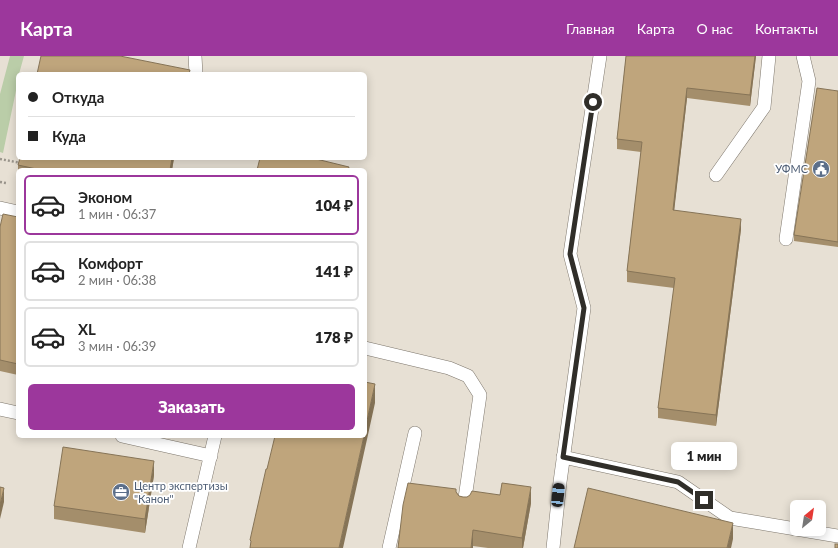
<!DOCTYPE html>
<html lang="ru">
<meta charset="utf-8">
<style>
:root{--surface:#fff;--page:#f2f2f2;--text:#222;--muted:#767676;--line:#e0e0e0;--accent:#9c379c}
body{margin:0;font-family:Lato,sans-serif;background:var(--page);color:var(--text);height:100vh;display:flex;flex-direction:column;font-size:15px;white-space:nowrap}
*{box-sizing:border-box;margin:0}
p{font-size:13px;color:var(--muted)}
.icon{flex:none;width:22px;height:22px;fill:none;stroke:currentColor;stroke-width:2;stroke-linecap:round;stroke-linejoin:round}
.map{position:relative;flex:1;overflow:hidden}
.side{position:absolute;left:16px;top:112px;width:351px;height:270px;display:flex;flex-direction:column;background:var(--surface);border-radius:6px;box-shadow:0 2px 10px #0003}
.side>*{flex:none}
.top-card{position:absolute;left:16px;top:16px;width:351px;height:88px;border-radius:6px;box-shadow:0 2px 10px #0003;display:grid;align-content:center;height:88px;padding:0 12px;background:var(--surface)}
.needle{width:26px;rotate:30deg}
.tools{position:absolute;left:790px;top:444px;display:grid;gap:8px}
.tools a{display:grid;place-items:center;width:36px;height:36px;border-radius:6px;background:var(--surface);box-shadow:0 2px 10px #0003;font-size:20px}
.end{position:absolute;width:18px;height:18px;margin:-9px;border:5px solid #302e29;background:#fff;box-shadow:0 0 0 2px #fff}
.from{border-radius:50%}
.bubble{position:absolute;height:28px;border-radius:6px;background:var(--surface);box-shadow:0 2px 10px #0003;font-size:13px;font-weight:800;line-height:28px;text-align:center}
.car{position:absolute;width:12px;height:24px;margin:-12px -6px;border-radius:5px;box-shadow:0 0 3px 1px #0007;background:linear-gradient(#222 24%,#8ab4d8 0 40%,#222 0 76%,#8ab4d8 0 86%,#222 0)}
.top-card b{display:flex;align-items:center;gap:14px;height:38px;font-size:15px}
.top-card b+b{border-top:1px solid var(--line)}
.top-card i{width:10px;height:10px;background:var(--text)}
ul{padding:7px 0 0;list-style:none}
li{display:flex;align-items:center;gap:12px;height:60px;margin:0 8px 6px;padding:0 4px;border:2px solid var(--line);border-radius:6px}
li div{flex:1}
li b{display:block;font-size:15px}
li em{font-style:normal;font-weight:800}
li.current{border-color:var(--accent)}
li>.icon{width:36px;height:36px;stroke-width:1.5}
.button{display:flex;gap:8px;margin-top:auto;padding:8px 12px}
.button a{flex:1;height:46px;border-radius:6px;background:var(--accent);color:#fff;font-size:16px;font-weight:800;line-height:46px;text-align:center}
header{display:flex;align-items:center;gap:24px;box-sizing:border-box;height:56px;padding:0 20px;background:var(--accent);color:#fff}
header strong{font-size:19px}
nav{display:flex;gap:22px;margin-inline-start:auto;font-size:14px}
.map>svg:first-child{display:block}
</style>
<header>
<strong>Карта</strong>
<nav><a>Главная</a><a>Карта</a><a>О нас</a><a>Контакты</a></nav>
</header>
<div class="map">
<svg width="838" height="492" viewBox="0 0 838 492">
<rect width="100%" height="100%" fill="#e7e0d4"/>
<path fill="#bacda8" d="M10,0H24L19,18H18V25L3,97L0,96V38Z"/>
<g fill="none" stroke-linecap="round" stroke-linejoin="round">
<defs>
<g id="lane">
<path d="M195,0L196,18"/>
<path d="M716,119L764,51L769,0"/>
<path d="M0,152L18,156"/>
<path d="M786,183L809,25L803,0"/>
<path d="M365,292L449,312L468,320L480,339L464,449"/>
<path d="M0,353L18,357"/>
<path d="M122,380L211,400"/>
<path d="M563,401L678,426L730,462L838,480"/>
<path d="M189,492L215,380"/>
<path d="M389,492L415,377"/>
<path d="M553,492L560,426L584,252L570,198L600,0"/>
</g>
</defs>
<use href="#lane" stroke="#7e776d" stroke-width="14"/>
<g stroke="#99948b" stroke-width="2.5" stroke-dasharray="2 2" stroke-linecap="butt">
<path d="M0,103L21,107"/>
<path d="M0,126L6,127"/>
</g>
<use href="#lane" stroke="#fff" stroke-width="13"/>
</g>
<g fill="#a48e6b">
<path d="M626,0H756L750,50L687,42L674,154L741,173L716,370L658,362V352L674,232L627,226V215L641,96L617,93V83Z"/>
<path d="M838,35V191L794,185V179Z"/>
<path d="M20,102H174L172,114H18V109Z"/>
<path d="M18,161V319L0,315V171Z"/>
<path d="M154,419L145,477L54,463V450Z"/>
<path d="M456,436L459,440L463,441L531,447L523,492H488L473,490Z"/>
</g>
<g fill="#867457">
<path d="M755,0H756L750,50V39Z"/>
<path d="M687,32V42L673,165V154Z"/>
<path d="M172,102H174L172,114H170Z"/>
<path d="M741,163V173L716,370V359Z"/>
<path d="M375,328V347L343,492H339L364,380H365V374Z"/>
<path d="M154,405V419L145,477V463Z"/>
<path d="M531,431V447L523,492H522V482Z"/>
<path d="M4,432V446L0,463V449Z"/>
<path d="M733,467V483L731,492H727Z"/>
<path d="M473,474V492H471Z"/>
</g>
<g fill="#bfa57c" stroke="#867457">
<path d="M41,0H120L190,14L189,18H37Z"/>
<path d="M626,0H755L750,39L687,32L673,154L741,163L716,359L658,352L675,222L627,215L642,86L617,83Z"/>
<path d="M817,32L838,35V186L794,179Z"/>
<path d="M20,102H172L170,114H41L18,109Z"/>
<path d="M260,102H312L349,111L348,114H257Z"/>
<path d="M3,158L18,161V308L0,304V171Z"/>
<path d="M365,326L375,328L365,374Z"/>
<path d="M275,380H364L339,492H250L251,485L250,484L266,413H267Z"/>
<path d="M63,391L154,405L145,463L54,450Z"/>
<path d="M408,427L456,433V436L459,440L463,441H467L470,439L472,435L500,439L502,427L531,431L522,482L473,474L471,492H398L403,449Z"/>
<path d="M0,431L4,432L0,449Z"/>
<path d="M588,432L733,467L727,492H574Z"/>
<rect x="835" y="488" width="3" height="4"/>
</g>
<g fill="none" stroke-linecap="round" stroke-linejoin="round">
<path stroke="#302e29" stroke-width="5" d="M593,46L570,198L584,252L563,401L678,426L704,444"/>
</g>
<defs>
<symbol id="civic-disc" viewBox="-11 -11 22 22"><circle r="9.5" fill="#5c6f8a" stroke="#fff"/><path d="M-.6-6.5H3V-4.5H.6V-3L4-1V1h2V6H-6V1h2V-1L-.6-3ZM-1.2 2.5V6h2.4V2.5Z" fill="#fff"/></symbol>
<symbol id="office-disc" viewBox="-11 -11 22 22"><circle r="9.5" fill="#5c6f8a" stroke="#fff"/><path d="M-6-3h4V-5.5h4V-3h4V5H-6ZM-1-4.5V-3h2v-1.5ZM-6 0V1H6V0Z" fill="#fff"/></symbol>
</defs>
<g fill-rule="evenodd">
<use href="#civic-disc" x="811" y="103" width="20" height="20"/>
<use href="#office-disc" x="111" y="426" width="20" height="20"/>
</g>
<g text-anchor="middle" stroke-width="3.5" stroke-linejoin="round" paint-order="stroke">
<g font-size="11" fill="#4e5e75" stroke="#fff" text-anchor="end">
<text x="808" y="117">УФМС</text>
<text x="134" y="434" text-anchor="start">Центр экспертизы<tspan x="134" dy="13">"Канон"</tspan></text>
</g>
</g>
</svg>
<div class="tools">
<a><svg class="needle" viewBox="-14 -14 28 28"><path d="M0-13l5 13h-10z" fill="#e53935"/><path d="M0 13l5-13h-10z" fill="#767676"/></svg></a>
</div>
<i class="end from" style="left:593px;top:46px"></i>
<i class="end" style="left:704px;top:444px"></i>
<div class="bubble" style="left:671px;top:386px;width:66px">1 мин</div>
<i class="car" style="left:558px;top:439px;rotate:6deg"></i>
<div class="top-card">
<b><i class="from"></i>Откуда</b>
<b><i></i>Куда</b>
</div>
<section class="side">
<ul>
<li class="current"><svg class="icon" aria-label="car" viewBox="0 0 24 24"><path d="M5 17H2v-5l4-1 3-4h7l3 4 3 1v5h-3M9 17h6M6 11h13"/><circle cx="7" cy="17" r="2"/><circle cx="17" cy="17" r="2"/></svg><div><b>Эконом</b><p>1 мин · 06:37</p></div><em>104 ₽</em></li>
<li><svg class="icon" aria-label="car" viewBox="0 0 24 24"><path d="M5 17H2v-5l4-1 3-4h7l3 4 3 1v5h-3M9 17h6M6 11h13"/><circle cx="7" cy="17" r="2"/><circle cx="17" cy="17" r="2"/></svg><div><b>Комфорт</b><p>2 мин · 06:38</p></div><em>141 ₽</em></li>
<li><svg class="icon" aria-label="car" viewBox="0 0 24 24"><path d="M5 17H2v-5l4-1 3-4h7l3 4 3 1v5h-3M9 17h6M6 11h13"/><circle cx="7" cy="17" r="2"/><circle cx="17" cy="17" r="2"/></svg><div><b>XL</b><p>3 мин · 06:39</p></div><em>178 ₽</em></li>
</ul>
<div class="button"><a>Заказать</a></div>
</section>
</div>
